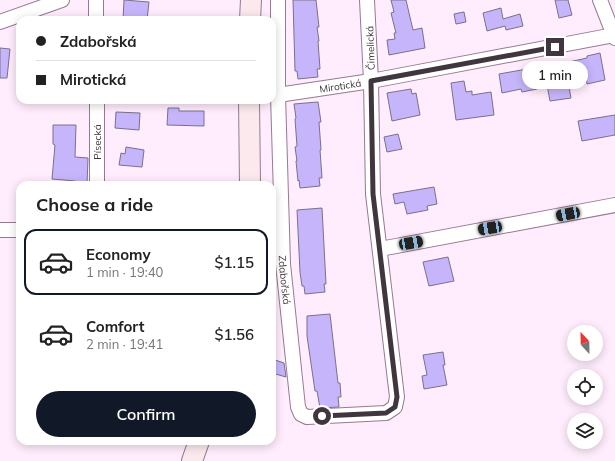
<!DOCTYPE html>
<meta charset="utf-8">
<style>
:root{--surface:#fff;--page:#f6f6f6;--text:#222;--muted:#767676;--line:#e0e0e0;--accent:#111827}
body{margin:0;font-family:Mulish,sans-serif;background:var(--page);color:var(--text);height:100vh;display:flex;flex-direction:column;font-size:15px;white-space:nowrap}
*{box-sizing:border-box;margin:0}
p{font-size:13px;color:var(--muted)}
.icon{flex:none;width:22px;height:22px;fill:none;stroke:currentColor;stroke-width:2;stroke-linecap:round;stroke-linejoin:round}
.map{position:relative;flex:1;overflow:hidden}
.side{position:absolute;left:16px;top:181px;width:260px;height:264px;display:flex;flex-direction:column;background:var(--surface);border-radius:12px;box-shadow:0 2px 10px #0003}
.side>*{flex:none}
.hud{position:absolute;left:16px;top:16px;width:260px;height:88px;border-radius:12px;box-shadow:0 2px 10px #0003;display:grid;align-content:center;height:88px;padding:0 20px;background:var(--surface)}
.needle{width:26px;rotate:338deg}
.controls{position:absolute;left:567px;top:325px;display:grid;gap:8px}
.controls a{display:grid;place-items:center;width:36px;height:36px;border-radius:50%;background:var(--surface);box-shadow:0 2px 10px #0003;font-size:20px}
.end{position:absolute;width:18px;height:18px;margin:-9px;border:5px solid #41353f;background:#fff;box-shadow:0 0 0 2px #fff}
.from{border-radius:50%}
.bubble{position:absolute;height:28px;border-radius:14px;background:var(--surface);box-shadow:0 2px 10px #0003;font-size:13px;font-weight:600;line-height:28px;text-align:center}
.car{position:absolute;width:12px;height:24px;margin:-12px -6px;border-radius:5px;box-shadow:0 0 3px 1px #0007;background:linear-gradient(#222 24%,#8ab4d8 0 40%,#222 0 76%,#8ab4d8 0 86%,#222 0)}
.hud b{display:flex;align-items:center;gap:14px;height:38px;font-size:15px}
.hud b+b{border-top:1px solid var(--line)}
.hud i{width:10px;height:10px;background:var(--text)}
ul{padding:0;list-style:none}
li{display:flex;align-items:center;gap:12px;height:66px;margin:0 8px 6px;padding:0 12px;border:2px solid transparent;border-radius:12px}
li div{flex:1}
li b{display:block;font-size:15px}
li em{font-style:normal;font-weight:600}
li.current{border-color:var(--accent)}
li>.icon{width:36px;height:36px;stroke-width:1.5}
h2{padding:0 20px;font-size:18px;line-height:48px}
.cta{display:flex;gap:8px;margin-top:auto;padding:8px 20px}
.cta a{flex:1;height:46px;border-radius:24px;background:var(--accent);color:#fff;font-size:16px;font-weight:600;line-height:46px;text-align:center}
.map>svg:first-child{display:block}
</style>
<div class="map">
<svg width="615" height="461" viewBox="0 0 615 461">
<rect width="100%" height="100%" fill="#ffecfc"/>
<g fill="#c7b5fb" stroke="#78708f">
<path d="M124,0L149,2L147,20H123Z"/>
<path d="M293,0H316L319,27H317L319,41H318L320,69H317L318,77L298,79L297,71H295Z"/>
<path d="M391,0H406L413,30L422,28L425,48L389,55L387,40L395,39L394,33H396L391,13L394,12Z"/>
<path d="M555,0H568L572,15L559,18Z"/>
<path d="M501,8L503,19L520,14L523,26L506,30L505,26L487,31L483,13Z"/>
<path d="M464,12L466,22L456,24L454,14Z"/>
<path d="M0,48L10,49L7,78H0Z"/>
<path d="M600,53L605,80L587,84L586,76L572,79L569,62L587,58V56Z"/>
<path d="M533,68L537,89L522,92L521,89L502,93L499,74Z"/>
<path d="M464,81L466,92L472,91V95L491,92L494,115L456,120L451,83Z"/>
<path d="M568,81L571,98L550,101L547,85Z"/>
<path d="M411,89L412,94L416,93L420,115L392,121L387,93Z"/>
<path d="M318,102L321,122H319L321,150H320L322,178H319L320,186L300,188L299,180L298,181L296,161H297L295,147L297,146L295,119L296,118L294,104Z"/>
<path d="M168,108H179V111H204V126L167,125Z"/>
<path d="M116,112L140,113L139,130L115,128Z"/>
<path d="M615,115V135L582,141L578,121Z"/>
<path d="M53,125H76L75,157L88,158L87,185H75V181L52,179L55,145L53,144Z"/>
<path d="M398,134L402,149L387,152L384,137Z"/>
<path d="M126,147L144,150L142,167L119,165L121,153L125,154Z"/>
<path d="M434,187L437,204L427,206L428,210L407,214L404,202L395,204L393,194Z"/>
<path d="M322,208L326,284H324L325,292L305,294L304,286H302L300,272L297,210Z"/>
<path d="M448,257L454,281L429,286L423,262Z"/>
<path d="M330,314L338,383H340L341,397H338L339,407L320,408L317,391H315L307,336V316Z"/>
<path d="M443,352L445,365H443L447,385L424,389L422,376L427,375L423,355Z"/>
<path d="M272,359L284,363L286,377L272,373Z"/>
</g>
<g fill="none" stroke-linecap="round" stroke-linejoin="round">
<defs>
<g id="street">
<path d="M96,0V20"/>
<path id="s1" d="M278,0V95L283,264L298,407L301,414L307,417L386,413L395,407L397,397L373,194L371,81L367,0"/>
<path d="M600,0L615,38"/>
<path d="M0,22L62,0"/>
<path id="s2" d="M278,95L371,81L614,35"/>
<path d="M97,100V185"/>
<path d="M0,230H20"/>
<path d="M380,249L615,205"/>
</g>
<g id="secondary">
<path d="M250,20L251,0"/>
<path d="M249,100L250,185"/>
<path d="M192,461L199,441"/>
</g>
</defs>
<use href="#street" stroke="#967a92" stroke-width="16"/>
<use href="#secondary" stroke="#967a92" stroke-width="22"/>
<use href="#street" stroke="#fff" stroke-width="14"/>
<use href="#secondary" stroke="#fbe9ed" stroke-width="20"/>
</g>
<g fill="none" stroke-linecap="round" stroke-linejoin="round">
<path stroke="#41353f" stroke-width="5" d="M322,416L386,413L395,407L397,397L373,194L371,81L555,47"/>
</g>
<g text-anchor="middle" stroke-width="3.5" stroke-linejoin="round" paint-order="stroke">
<g font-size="10" fill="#41353f" stroke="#fff">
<text transform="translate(370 48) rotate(-92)" y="4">Čimelická</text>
<text dy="4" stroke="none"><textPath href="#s2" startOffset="63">Mirotická</textPath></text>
<text transform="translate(97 142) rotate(-90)" y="4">Písecká</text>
<text dy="4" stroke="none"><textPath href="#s1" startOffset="280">Zdabořská</textPath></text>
</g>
</g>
</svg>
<div class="controls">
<a><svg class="needle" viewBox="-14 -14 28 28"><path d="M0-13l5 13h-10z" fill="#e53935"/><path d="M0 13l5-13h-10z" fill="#767676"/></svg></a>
<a><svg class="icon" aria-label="locate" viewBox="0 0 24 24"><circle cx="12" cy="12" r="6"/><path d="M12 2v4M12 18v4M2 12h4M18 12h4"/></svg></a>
<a><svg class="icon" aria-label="layers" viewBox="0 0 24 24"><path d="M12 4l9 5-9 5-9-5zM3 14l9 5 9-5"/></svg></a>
</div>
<i class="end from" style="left:322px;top:416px"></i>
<i class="end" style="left:555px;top:47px"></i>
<div class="bubble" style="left:522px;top:61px;width:66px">1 min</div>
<i class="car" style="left:568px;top:214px;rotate:259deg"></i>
<i class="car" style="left:490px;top:228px;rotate:260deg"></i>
<i class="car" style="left:411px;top:243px;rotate:80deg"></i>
<div class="hud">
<b><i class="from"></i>Zdabořská</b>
<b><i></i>Mirotická</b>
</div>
<section class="side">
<h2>Choose a ride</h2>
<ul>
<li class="current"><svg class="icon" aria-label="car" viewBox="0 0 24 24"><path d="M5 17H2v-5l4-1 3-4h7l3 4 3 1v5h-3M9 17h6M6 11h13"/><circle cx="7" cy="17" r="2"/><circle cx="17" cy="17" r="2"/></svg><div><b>Economy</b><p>1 min · 19:40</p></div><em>$1.15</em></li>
<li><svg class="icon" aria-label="car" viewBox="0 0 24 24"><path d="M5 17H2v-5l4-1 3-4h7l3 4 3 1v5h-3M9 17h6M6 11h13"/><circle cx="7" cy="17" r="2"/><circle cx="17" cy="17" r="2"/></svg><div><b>Comfort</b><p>2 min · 19:41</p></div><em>$1.56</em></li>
</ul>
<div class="cta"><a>Confirm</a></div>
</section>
</div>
